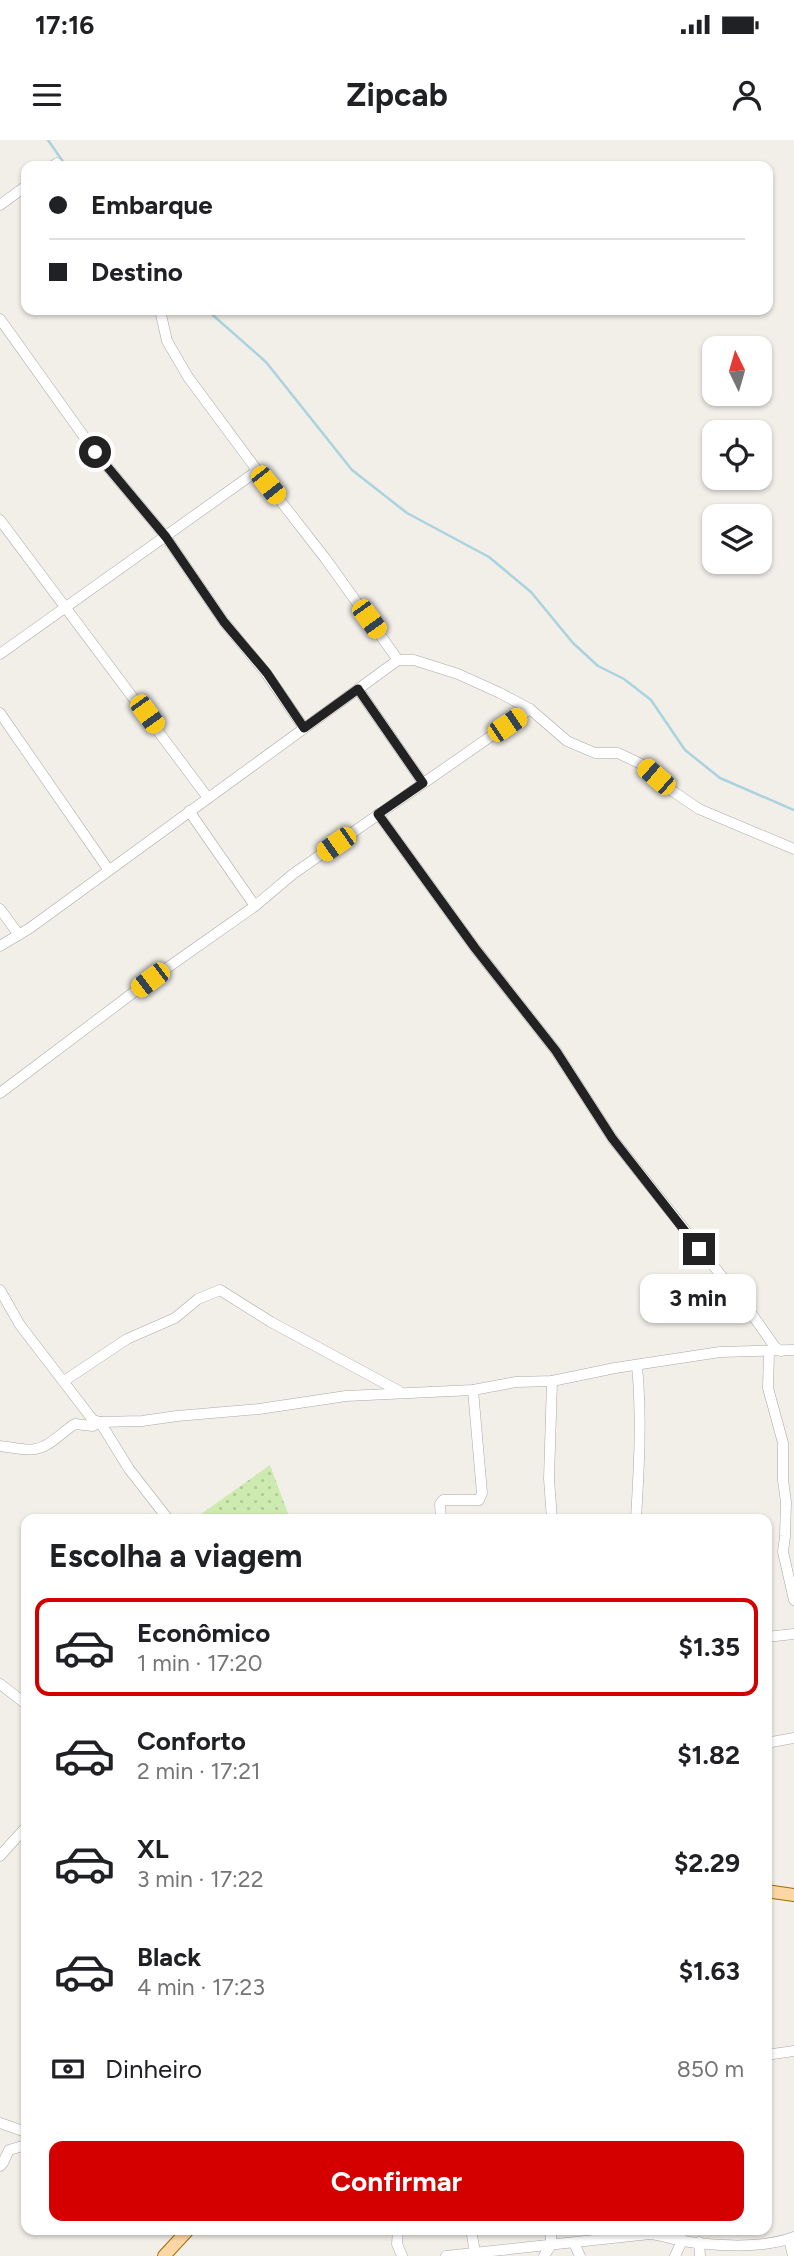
<!DOCTYPE html>
<html lang="pt">
<meta charset="utf-8">
<style>
:root{--surface:#fff;--page:#f2f2f2;--text:#202124;--muted:#757577;--line:#e0e0e0;--accent:#d40000}
body{margin:0;font-family:Figtree,sans-serif;background:var(--page);color:var(--text);height:100vh;display:flex;flex-direction:column;font-size:26px;white-space:nowrap}
*{box-sizing:border-box;margin:0}
p{font-size:23px;color:var(--muted)}
.icon{flex:none;width:38px;height:38px;fill:none;stroke:currentColor;stroke-width:2;stroke-linecap:round;stroke-linejoin:round}
.map{position:relative;flex:1;overflow:hidden}
.drawer{position:absolute;left:21px;top:1374px;width:751px;height:721px;display:flex;flex-direction:column;background:var(--surface);border-radius:14px;box-shadow:0 2px 5px #0004}
.drawer>*{flex:none}
.hud{position:absolute;left:21px;top:21px;width:752px;height:154px;border-radius:14px;box-shadow:0 2px 5px #0004;display:grid;align-content:center;height:154px;padding:0 28px;background:var(--surface)}
.needle{width:46px;rotate:355deg}
.buttons{position:absolute;left:702px;top:196px;display:grid;gap:14px}
.buttons a{display:grid;place-items:center;width:70px;height:70px;border-radius:14px;background:var(--surface);box-shadow:0 2px 5px #0004;font-size:35px}
.end{position:absolute;width:32px;height:32px;margin:-16px;border:9px solid #222;background:#fff;box-shadow:0 0 0 4px #fff}
.from{border-radius:50%}
.bubble{position:absolute;height:49px;border-radius:14px;background:var(--surface);box-shadow:0 2px 5px #0004;font-size:23px;font-weight:700;line-height:49px;text-align:center}
.car{position:absolute;width:21px;height:42px;margin:-21px -10px;border-radius:9px;box-shadow:0 0 5px 2px #0007;background:linear-gradient(#f5c518 24%,#345 0 40%,#f5c518 0 76%,#345 0 86%,#f5c518 0)}
.hud b{display:flex;align-items:center;gap:24px;height:66px;font-size:26px}
.hud b+b{border-top:2px solid var(--line)}
.hud i{width:18px;height:18px;background:var(--text)}
ul{padding:0;list-style:none}
li{display:flex;align-items:center;gap:21px;height:98px;margin:0 14px 10px;padding:0 14px;border:4px solid transparent;border-radius:14px}
li div{flex:1}
li b{display:block;font-size:26px}
li em{font-style:normal;font-weight:700}
li.active{border-color:var(--accent)}
li>.icon{width:63px;height:63px;stroke-width:1.5}
h2{padding:0 28px;font-size:32px;line-height:84px}
.pay{display:flex;align-items:center;gap:18px;height:77px;padding:0 28px;font-size:26px}
.pay p{margin-inline-start:auto}
.action{display:flex;gap:14px;margin-top:auto;padding:14px 28px}
.action a{flex:1;height:80px;border-radius:14px;background:var(--accent);color:#fff;font-size:28px;font-weight:700;line-height:80px;text-align:center}
.status{display:flex;justify-content:space-between;align-items:center;height:49px;padding:0 35px;background:var(--surface);direction:ltr}
.status svg{height:19px;fill:currentColor}
header{display:flex;justify-content:space-between;align-items:center;height:91px;padding:0 28px;background:var(--surface);font-size:32px;font-weight:700}
.map>svg:first-child{display:block}
</style>
<div class="status"><b>17:16</b><svg viewBox="0 0 49 12"><path d="M0 12V9h3v3zM5 12V6h3v6zM10 12V3h3v9zM15 12V0h3v12zM26 1h20v11H26zM47 4h2v5h-2z"/></svg></div>
<header><svg class="icon" aria-label="menu" viewBox="0 0 24 24"><path d="M4 6h16M4 12h16M4 18h16"/></svg>Zipcab<svg class="icon" aria-label="person" viewBox="0 0 24 24"><circle cx="12" cy="8" r="4"/><path d="M4 21q1-7 8-7t8 7"/></svg></header>
<div class="map">
<svg width="794" height="2116" viewBox="0 0 794 2116">
<defs>
<pattern id="grass-dots" width="8" height="8" patternUnits="userSpaceOnUse" patternTransform="scale(1.75)"><rect width="8" height="8" fill="#cdebb0"/><path d="M2 2h.1M6 6h.1" fill="none" stroke="#b0c997" stroke-width="1.8" stroke-linecap="round"/></pattern>
</defs>
<rect width="100%" height="100%" fill="#f2efe9"/>
<path fill="url(#grass-dots)" d="M270,1325L290,1379H194Z"/>
<g fill="none" stroke-linecap="round" stroke-linejoin="round">
<g stroke="#aad3df" stroke-width="2.5">
<path d="M48,0L66,26"/>
<path d="M207,170L266,222L352,330L407,373L489,417L531,452L573,503L598,526L624,539L651,560L685,610L720,638L794,670"/>
</g>
<defs>
<g id="minor">
<path d="M53,26L57,23"/>
<path d="M0,65L26,46"/>
<path d="M0,179L95,312L166,397L224,482L266,533L304,588"/>
<path d="M0,380L208,658"/>
<path d="M0,514L257,331"/>
<path d="M398,520H414L458,534L500,553L530,569L567,601L595,613H618L641,624L671,650L699,669L794,709"/>
<path d="M358,549L423,643"/>
<path d="M0,573L108,729"/>
<path d="M189,671L255,766"/>
<path d="M378,674L475,808L556,911L612,998L751,1173L775,1207L781,1211"/>
<path d="M0,769L19,795"/>
<path d="M0,806L30,788L398,520L325,418L268,345L188,237L167,201L160,170"/>
<path d="M0,953L150,840L255,766L293,734L530,569"/>
<path d="M0,1150L20,1185L86,1271L93,1280L100,1282L129,1329L168,1379"/>
<path d="M769,1212L768,1248L783,1303V1340L786,1362L785,1396L783,1412L794,1460"/>
<path d="M64,1241L127,1199L175,1178L198,1159L220,1150L271,1182L399,1251"/>
<path d="M552,1241L549,1339L552,1379"/>
<path d="M0,1306C9,1307 29,1311 35,1309C50,1307 63,1291 75,1284L93,1286L100,1282L142,1281L177,1276L259,1269L346,1256L473,1250L516,1242L552,1241L615,1228L720,1212L794,1210"/>
<path d="M441,1379L440,1364L443,1360H479L482,1353L473,1250"/>
<path d="M636,1379C639,1328 642,1277 637,1226"/>
<path d="M766,1497L794,1494"/>
<path d="M0,1544L26,1564"/>
<path d="M766,1603L794,1598"/>
<path d="M0,1716L26,1687"/>
<path d="M766,1915L794,1911"/>
<path d="M0,1983L26,1992"/>
<path d="M0,2026L3,2023L9,2010L26,2005"/>
<path d="M398,2090L397,2104L402,2116"/>
<path d="M471,2090L475,2112"/>
<path d="M789,2099L793,2116"/>
<path d="M699,2102L700,2116"/>
<path d="M574,2103L580,2116"/>
<path d="M446,2116L650,2094C662,2095 671,2099 683,2101C715,2106 763,2109 794,2097"/>
<path d="M544,2116L551,2105V2090"/>
<path d="M675,2116L682,2101L679,2090"/>
</g>
<g id="major">
<path d="M766,1751L794,1755"/>
<path d="M164,2116L188,2090"/>
</g>
</defs>
<use href="#minor" stroke="#a9a9a9" stroke-width="11"/>
<use href="#major" stroke="#a06b00" stroke-width="14"/>
<use href="#minor" stroke="#fff" stroke-width="10"/>
<use href="#major" stroke="#fcd6a4" stroke-width="12"/>
</g>
<g fill="none" stroke-linecap="round" stroke-linejoin="round">
<path stroke="#222" stroke-width="9" d="M95,312L166,397L224,482L267,533L304,588L358,549L423,643L378,674L475,808L556,911L612,998L699,1109"/>
</g>
</svg>
<div class="buttons">
<a><svg class="needle" viewBox="-14 -14 28 28"><path d="M0-13l5 13h-10z" fill="#e53935"/><path d="M0 13l5-13h-10z" fill="#757577"/></svg></a>
<a><svg class="icon" aria-label="locate" viewBox="0 0 24 24"><circle cx="12" cy="12" r="6"/><path d="M12 2v4M12 18v4M2 12h4M18 12h4"/></svg></a>
<a><svg class="icon" aria-label="layers" viewBox="0 0 24 24"><path d="M12 4l9 5-9 5-9-5zM3 14l9 5 9-5"/></svg></a>
</div>
<i class="end from" style="left:95px;top:312px"></i>
<i class="end" style="left:699px;top:1109px"></i>
<div class="bubble" style="left:640px;top:1134px;width:116px">3 min</div>
<i class="car" style="left:268px;top:345px;rotate:142deg"></i>
<i class="car" style="left:369px;top:479px;rotate:144deg"></i>
<i class="car" style="left:147px;top:574px;rotate:144deg"></i>
<i class="car" style="left:507px;top:585px;rotate:56deg"></i>
<i class="car" style="left:656px;top:637px;rotate:311deg"></i>
<i class="car" style="left:336px;top:704px;rotate:235deg"></i>
<i class="car" style="left:150px;top:840px;rotate:233deg"></i>
<div class="hud">
<b><i class="from"></i>Embarque</b>
<b><i></i>Destino</b>
</div>
<section class="drawer">
<h2>Escolha a viagem</h2>
<ul>
<li class="active"><svg class="icon" aria-label="car" viewBox="0 0 24 24"><path d="M5 17H2v-5l4-1 3-4h7l3 4 3 1v5h-3M9 17h6M6 11h13"/><circle cx="7" cy="17" r="2"/><circle cx="17" cy="17" r="2"/></svg><div><b>Econômico</b><p>1 min · 17:20</p></div><em>$1.35</em></li>
<li><svg class="icon" aria-label="car" viewBox="0 0 24 24"><path d="M5 17H2v-5l4-1 3-4h7l3 4 3 1v5h-3M9 17h6M6 11h13"/><circle cx="7" cy="17" r="2"/><circle cx="17" cy="17" r="2"/></svg><div><b>Conforto</b><p>2 min · 17:21</p></div><em>$1.82</em></li>
<li><svg class="icon" aria-label="car" viewBox="0 0 24 24"><path d="M5 17H2v-5l4-1 3-4h7l3 4 3 1v5h-3M9 17h6M6 11h13"/><circle cx="7" cy="17" r="2"/><circle cx="17" cy="17" r="2"/></svg><div><b>XL</b><p>3 min · 17:22</p></div><em>$2.29</em></li>
<li><svg class="icon" aria-label="car" viewBox="0 0 24 24"><path d="M5 17H2v-5l4-1 3-4h7l3 4 3 1v5h-3M9 17h6M6 11h13"/><circle cx="7" cy="17" r="2"/><circle cx="17" cy="17" r="2"/></svg><div><b>Black</b><p>4 min · 17:23</p></div><em>$1.63</em></li>
</ul>
<div class="pay"><svg class="icon" aria-label="cash" viewBox="0 0 24 24"><path d="M3 7h18v10H3z"/><circle cx="12" cy="12" r="2"/></svg>Dinheiro<p>850 m</p></div>
<div class="action"><a>Confirmar</a></div>
</section>
</div>
